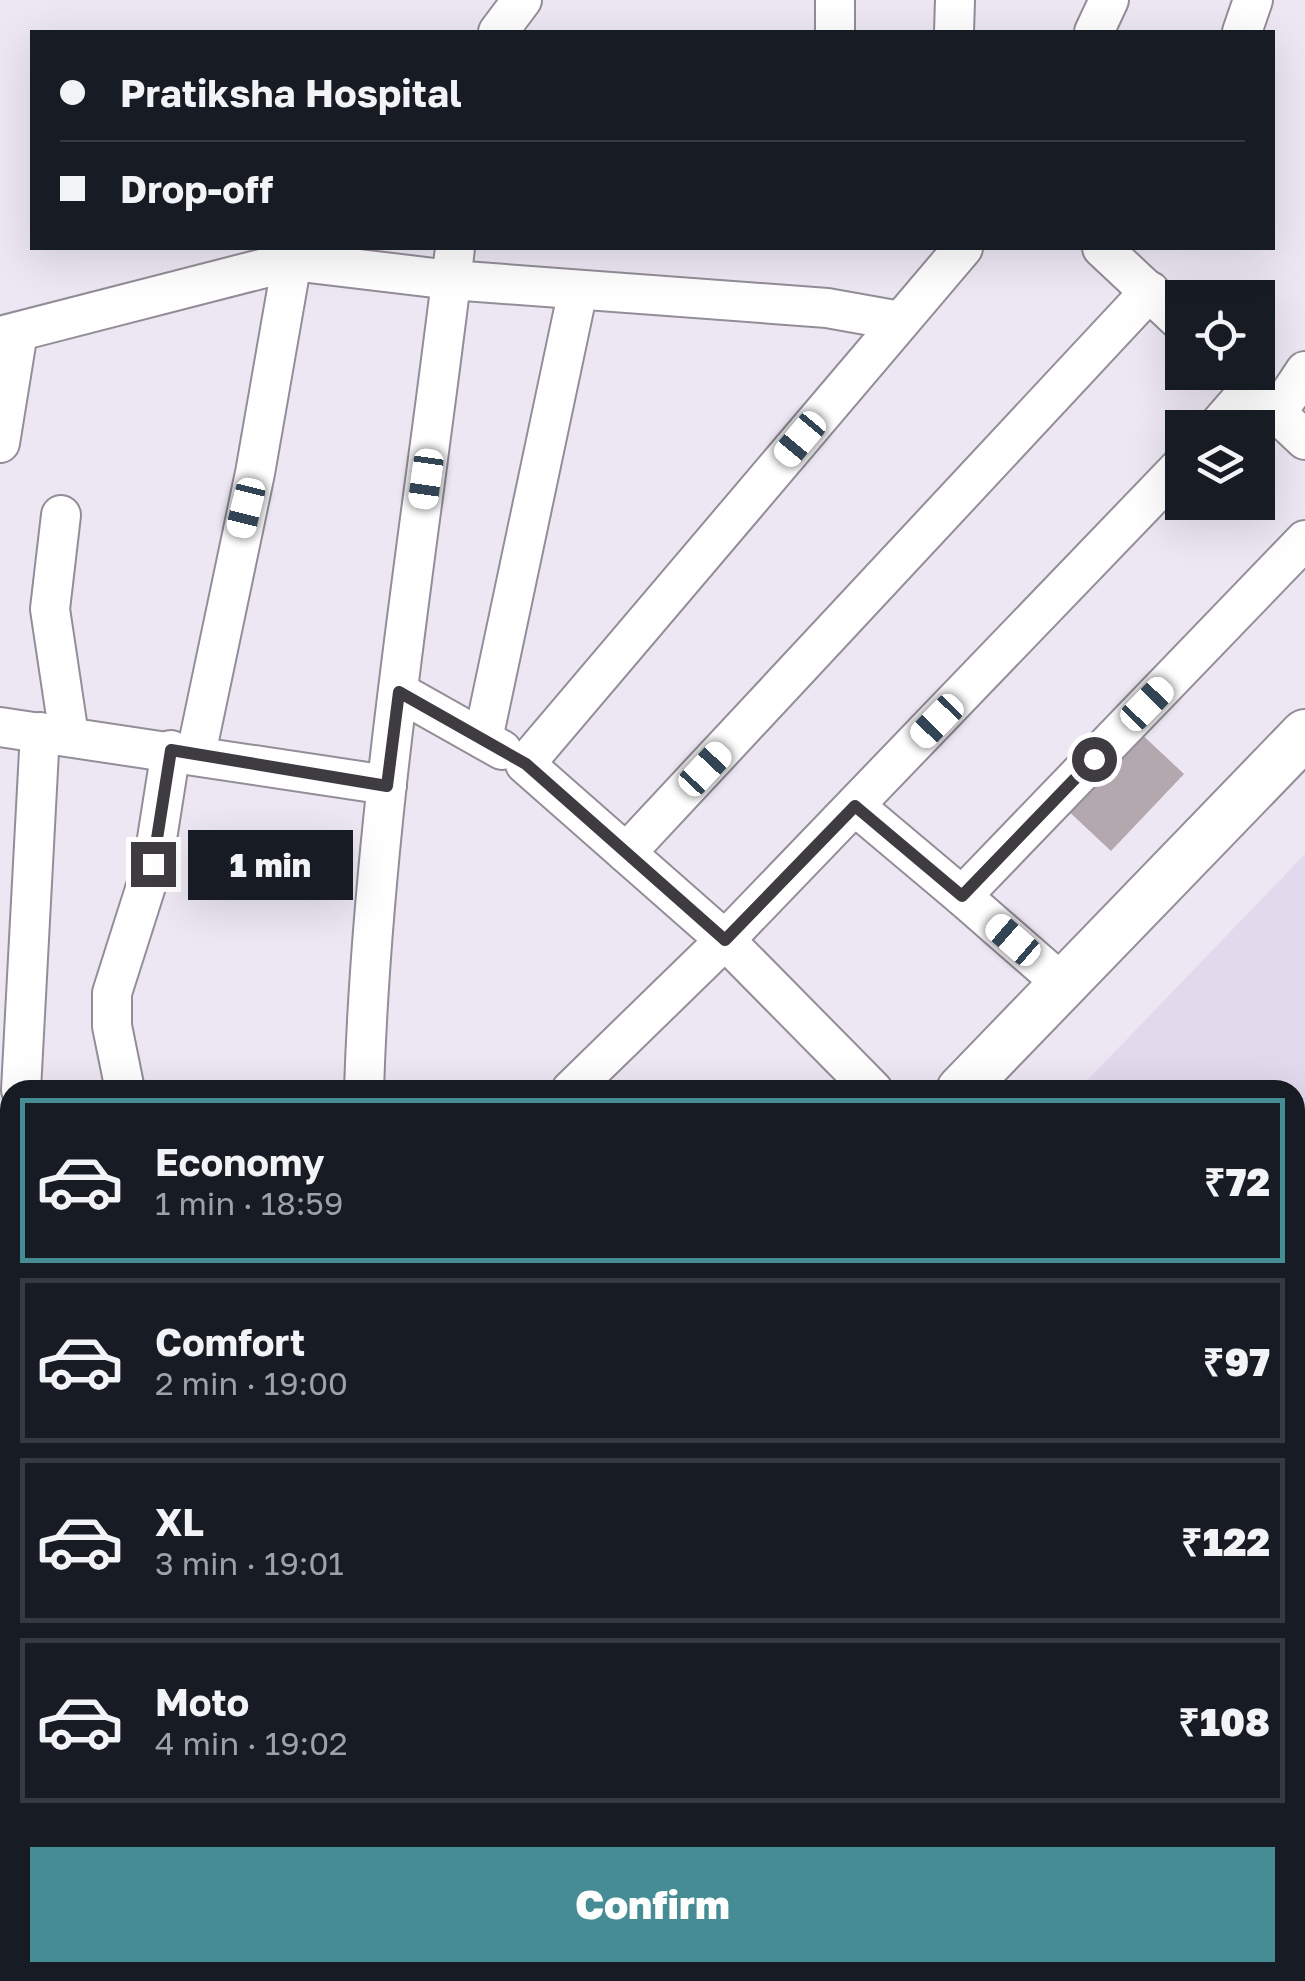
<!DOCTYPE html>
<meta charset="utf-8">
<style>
:root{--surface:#171b24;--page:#242831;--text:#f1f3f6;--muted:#9ea1a6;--line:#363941;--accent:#458c95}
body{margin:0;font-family:"Golos Text",sans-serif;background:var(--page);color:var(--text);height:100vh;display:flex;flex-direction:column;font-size:38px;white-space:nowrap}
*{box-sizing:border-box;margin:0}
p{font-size:32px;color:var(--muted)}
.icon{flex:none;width:55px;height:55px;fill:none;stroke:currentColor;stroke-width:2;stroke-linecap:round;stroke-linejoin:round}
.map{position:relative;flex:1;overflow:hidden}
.side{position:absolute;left:0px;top:1080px;width:1305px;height:902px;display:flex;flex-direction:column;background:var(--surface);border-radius:30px 30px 0 0;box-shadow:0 10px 40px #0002}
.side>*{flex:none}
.hud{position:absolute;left:30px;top:30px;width:1245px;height:220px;border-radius:0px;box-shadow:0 10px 40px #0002;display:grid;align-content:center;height:220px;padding:0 30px;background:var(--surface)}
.buttons{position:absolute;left:1165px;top:280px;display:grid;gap:20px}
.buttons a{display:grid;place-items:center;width:110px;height:110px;border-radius:0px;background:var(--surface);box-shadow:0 10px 40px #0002;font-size:50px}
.end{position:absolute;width:45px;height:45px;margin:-22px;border:12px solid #3e3c40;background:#fff;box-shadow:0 0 0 5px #fff}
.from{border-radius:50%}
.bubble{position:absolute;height:70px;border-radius:0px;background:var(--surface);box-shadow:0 10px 40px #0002;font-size:32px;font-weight:800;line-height:70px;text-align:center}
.car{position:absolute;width:30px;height:60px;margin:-30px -15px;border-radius:12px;box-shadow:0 0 8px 2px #0007;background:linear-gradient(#fff 24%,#345 0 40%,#fff 0 76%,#345 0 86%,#fff 0)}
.hud b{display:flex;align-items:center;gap:35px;height:95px;font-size:38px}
.hud b+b{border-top:2px solid var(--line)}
.hud i{width:25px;height:25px;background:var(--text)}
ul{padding:18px 0 0;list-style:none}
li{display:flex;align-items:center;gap:30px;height:165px;margin:0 20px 15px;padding:0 10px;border:5px solid var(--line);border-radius:0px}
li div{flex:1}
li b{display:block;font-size:38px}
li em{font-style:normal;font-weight:800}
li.current{border-color:var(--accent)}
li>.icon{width:90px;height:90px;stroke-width:1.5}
.cta{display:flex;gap:20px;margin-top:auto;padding:20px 30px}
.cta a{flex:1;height:115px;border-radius:0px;background:var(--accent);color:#fff;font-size:40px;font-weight:800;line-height:115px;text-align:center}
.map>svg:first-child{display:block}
</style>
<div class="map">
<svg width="1305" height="1981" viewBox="0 0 1305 1981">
<rect width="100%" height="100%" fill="#ece7f3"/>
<path fill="#e2d9ec" d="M1305,854V1981H581L572,1973L1295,1972V1090H1078Z"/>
<g fill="#b4a8af">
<path d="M1136,729L1184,774L1111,851L1063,806Z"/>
<path d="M196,1972H287L279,1981H188Z"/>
</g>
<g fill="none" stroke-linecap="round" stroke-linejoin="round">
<defs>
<g id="minor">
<path d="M835,0V32"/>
<path d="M498,32L522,0"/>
<path d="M954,32L955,0"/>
<path d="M1094,32L1109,0"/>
<path d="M1242,32L1253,0"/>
<path d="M1102,248L1182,323"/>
<path d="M0,336L292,261L451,280L827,308L900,321"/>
<path d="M1233,372L1305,440"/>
<path d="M1277,413L1305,371"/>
<path d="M1216,428L1250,389"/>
<path d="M0,443L18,332"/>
<path d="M61,515L50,609L69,736"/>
<path d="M399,692L502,750"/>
<path d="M0,727L387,785"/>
<path d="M483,739L578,290"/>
<path d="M196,754L255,473L292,261"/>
<path d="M855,806L962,896"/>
<path d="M626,853L1150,291"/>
<path d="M1064,985L962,896L1305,540"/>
<path d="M21,1090L40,732"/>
<path d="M125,1090L112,1026V993L153,864L171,750"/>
<path d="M364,1090C373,808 422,528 455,248"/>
<path d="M571,1090L725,940L1182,465"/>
<path d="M873,1090L725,940L525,764L963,248"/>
<path d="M1295,1213L1305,1204"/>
<path d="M0,1242L10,1244"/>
<path d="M9,1366L10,1344"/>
<path d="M0,1504L10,1505"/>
<path d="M1295,1621L1305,1630"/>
<path d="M0,1713L10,1702"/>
<path d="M0,1896L10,1904"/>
<path d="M339,1972L347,1981"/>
<path d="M494,1972L504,1981"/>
<path d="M936,1972L945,1981"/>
</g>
<g id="major">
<path d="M961,1090L1305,734"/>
<path d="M111,1981L120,1972"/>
</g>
</defs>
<use href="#minor" stroke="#928d98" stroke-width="42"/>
<use href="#major" stroke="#928d98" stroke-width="52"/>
<use href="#minor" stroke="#fff" stroke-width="38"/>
<use href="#major" stroke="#fff" stroke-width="48"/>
</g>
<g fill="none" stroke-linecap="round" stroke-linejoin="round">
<path stroke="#3e3c40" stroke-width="12" d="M153,864L171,750L387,786L399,692L526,764L725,940L855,806L962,896L1094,759"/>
</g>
</svg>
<div class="buttons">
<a><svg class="icon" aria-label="locate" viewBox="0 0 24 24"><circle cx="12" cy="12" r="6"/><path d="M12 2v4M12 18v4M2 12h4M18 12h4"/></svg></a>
<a><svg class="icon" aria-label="layers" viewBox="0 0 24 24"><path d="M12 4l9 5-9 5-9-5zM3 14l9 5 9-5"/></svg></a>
</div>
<i class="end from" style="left:1094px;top:759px"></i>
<i class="end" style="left:153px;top:864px"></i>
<div class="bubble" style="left:188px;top:830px;width:165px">1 min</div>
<i class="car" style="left:800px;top:439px;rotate:220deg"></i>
<i class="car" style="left:426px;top:479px;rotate:188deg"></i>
<i class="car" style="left:246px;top:508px;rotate:194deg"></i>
<i class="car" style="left:1147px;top:704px;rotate:44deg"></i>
<i class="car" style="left:937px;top:721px;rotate:224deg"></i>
<i class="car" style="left:705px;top:769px;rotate:43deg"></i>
<i class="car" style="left:1013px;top:940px;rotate:311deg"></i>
<div class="hud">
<b><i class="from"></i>Pratiksha Hospital</b>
<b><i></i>Drop-off</b>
</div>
<section class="side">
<ul>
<li class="current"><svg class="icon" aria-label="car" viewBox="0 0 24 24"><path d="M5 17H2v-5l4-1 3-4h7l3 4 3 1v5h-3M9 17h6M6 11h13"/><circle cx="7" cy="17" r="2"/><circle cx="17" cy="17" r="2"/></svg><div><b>Economy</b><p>1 min · 18:59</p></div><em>₹72</em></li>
<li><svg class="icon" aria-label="car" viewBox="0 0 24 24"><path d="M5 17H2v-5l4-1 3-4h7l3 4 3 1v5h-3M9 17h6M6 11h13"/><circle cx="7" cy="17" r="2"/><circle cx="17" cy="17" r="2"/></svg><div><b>Comfort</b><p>2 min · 19:00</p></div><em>₹97</em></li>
<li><svg class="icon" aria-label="car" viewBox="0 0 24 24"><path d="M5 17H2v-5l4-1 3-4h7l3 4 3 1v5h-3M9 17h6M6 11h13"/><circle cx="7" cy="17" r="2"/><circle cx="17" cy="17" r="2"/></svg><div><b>XL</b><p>3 min · 19:01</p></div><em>₹122</em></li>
<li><svg class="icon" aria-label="car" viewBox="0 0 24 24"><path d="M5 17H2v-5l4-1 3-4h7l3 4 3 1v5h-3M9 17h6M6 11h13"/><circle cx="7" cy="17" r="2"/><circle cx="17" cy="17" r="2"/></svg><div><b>Moto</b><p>4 min · 19:02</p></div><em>₹108</em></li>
</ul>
<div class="cta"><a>Confirm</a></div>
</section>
</div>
